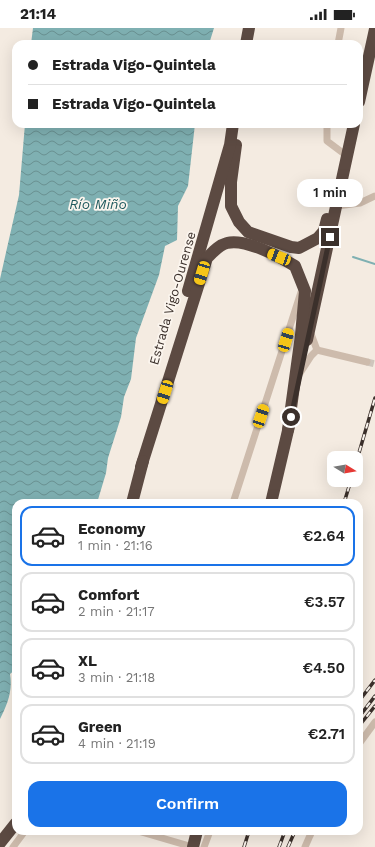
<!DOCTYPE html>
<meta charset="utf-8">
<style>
:root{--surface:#fff;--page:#f6f6f6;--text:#222;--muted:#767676;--line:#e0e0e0;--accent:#1a73e8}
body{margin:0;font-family:"Work Sans",sans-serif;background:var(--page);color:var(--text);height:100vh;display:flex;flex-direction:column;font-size:15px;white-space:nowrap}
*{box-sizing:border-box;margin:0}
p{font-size:13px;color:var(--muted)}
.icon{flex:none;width:22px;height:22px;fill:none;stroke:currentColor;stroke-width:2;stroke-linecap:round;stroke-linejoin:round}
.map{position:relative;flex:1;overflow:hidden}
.details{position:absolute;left:12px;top:471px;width:351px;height:336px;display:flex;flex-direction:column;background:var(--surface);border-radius:12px;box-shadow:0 4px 16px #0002}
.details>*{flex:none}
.banner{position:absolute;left:12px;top:12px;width:351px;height:88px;border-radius:12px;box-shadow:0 4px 16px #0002;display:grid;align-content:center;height:88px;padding:0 16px;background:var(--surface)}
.needle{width:26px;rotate:101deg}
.controls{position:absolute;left:327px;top:423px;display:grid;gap:8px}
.controls a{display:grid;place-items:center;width:36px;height:36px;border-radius:8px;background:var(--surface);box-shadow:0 4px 16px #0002;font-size:20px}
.end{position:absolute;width:18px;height:18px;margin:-9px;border:5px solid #3b302b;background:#fff;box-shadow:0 0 0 2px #fff}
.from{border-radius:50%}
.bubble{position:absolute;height:28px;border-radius:12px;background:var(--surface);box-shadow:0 4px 16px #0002;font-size:13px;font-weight:600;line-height:28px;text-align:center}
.car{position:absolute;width:12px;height:24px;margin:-12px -6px;border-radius:5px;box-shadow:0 0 3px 1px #0007;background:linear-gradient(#f5c518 24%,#345 0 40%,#f5c518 0 76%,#345 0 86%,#f5c518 0)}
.banner b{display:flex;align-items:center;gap:14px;height:38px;font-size:15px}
.banner b+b{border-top:1px solid var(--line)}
.banner i{width:10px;height:10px;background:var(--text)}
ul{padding:7px 0 0;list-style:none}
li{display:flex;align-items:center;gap:12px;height:60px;margin:0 8px 6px;padding:0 8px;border:2px solid var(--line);border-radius:12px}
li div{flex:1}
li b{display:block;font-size:15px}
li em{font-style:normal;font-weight:600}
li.selected{border-color:var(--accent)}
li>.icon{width:36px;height:36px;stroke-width:1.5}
.button{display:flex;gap:8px;margin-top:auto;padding:8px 16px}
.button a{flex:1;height:46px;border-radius:12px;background:var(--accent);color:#fff;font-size:16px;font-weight:600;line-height:46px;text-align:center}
.status{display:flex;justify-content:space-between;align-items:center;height:28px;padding:0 20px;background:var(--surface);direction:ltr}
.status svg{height:11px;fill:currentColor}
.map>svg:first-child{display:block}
</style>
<div class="status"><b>21:14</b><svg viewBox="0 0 49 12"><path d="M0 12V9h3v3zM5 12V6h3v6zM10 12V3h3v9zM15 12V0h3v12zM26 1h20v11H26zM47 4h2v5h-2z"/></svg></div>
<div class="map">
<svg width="375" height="819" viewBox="0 0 375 819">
<defs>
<pattern id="water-waves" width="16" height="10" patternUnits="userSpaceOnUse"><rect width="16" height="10" fill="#7fb0b2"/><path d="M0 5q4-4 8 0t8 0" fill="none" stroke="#699091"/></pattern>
</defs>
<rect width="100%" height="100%" fill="#f4ebe1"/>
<g fill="url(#water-waves)">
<path d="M33,0H214L209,16H31Z"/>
<path d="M25,96H195L188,158L178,178L177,212L165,218L159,247L136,310L131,351L124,369L121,389L108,430L106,445L97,475H16V641L10,646C13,663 7,677 0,691V251L19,167Z"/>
</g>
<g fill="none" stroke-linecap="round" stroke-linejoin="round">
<path stroke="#7fb0b2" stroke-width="2" d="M353,229L375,236"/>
<path stroke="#cfc6bd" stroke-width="7" stroke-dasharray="7 3.5" stroke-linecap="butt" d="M367,334L375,336"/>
<g stroke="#cdbbac" stroke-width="7">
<path d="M338,16L341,0"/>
<path d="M327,96V113L347,128"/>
<path d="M337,178L360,175L375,168"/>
<path d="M310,303L317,322"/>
<path d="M317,322L367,334"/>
<path d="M300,345L311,328L317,322"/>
<path d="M233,475L301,264"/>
<path d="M359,716L375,694"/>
<path d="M138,803L193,819"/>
<path d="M13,819L25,803"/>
<path d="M204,819L210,803"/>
<path d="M305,819L312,803"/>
</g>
<g stroke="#5c4a42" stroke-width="12">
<path d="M246,16L249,0"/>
<path d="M359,74L375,1"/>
<path d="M236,117L231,154V178L239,194L248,204L291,219L299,220L318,210L324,203L327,191"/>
<path d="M188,263L230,117L233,96"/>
<path d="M307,312L354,96"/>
<path d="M141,439L207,230C213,224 219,217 227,215C245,210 280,229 295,238L305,263L301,307L288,402"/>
<path d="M132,475L143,433"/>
<path d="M271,475L290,394"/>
<path d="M0,815L16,795"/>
<path d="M193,819L197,803"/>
</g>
<defs>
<g id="rail">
<path d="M356,435L375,370"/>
<path d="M344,475L351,452"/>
<path d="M359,673L375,652"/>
<path d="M359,689L375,668"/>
<path d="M359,698L375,678"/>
<path d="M244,819L249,803"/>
<path d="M279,819L285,803"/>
<path d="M288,819L295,803"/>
</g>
</defs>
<use href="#rail" stroke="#3b302b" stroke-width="3.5"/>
<use href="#rail" stroke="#fbf5ee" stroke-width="2" stroke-dasharray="6" stroke-linecap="butt"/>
</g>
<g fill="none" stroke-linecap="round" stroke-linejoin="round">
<path stroke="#3b302b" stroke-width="5" d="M291,389L330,209"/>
</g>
<g text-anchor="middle" stroke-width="3.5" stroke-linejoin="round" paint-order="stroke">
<g font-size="13" fill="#3b302b" stroke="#fbf5ee">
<text transform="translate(172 270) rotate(-74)" y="5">Estrada Vigo-Ourense</text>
</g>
<g font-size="14" font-style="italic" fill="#1f5a5e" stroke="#fbf5ee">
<text x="98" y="181">Río Miño</text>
</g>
</g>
</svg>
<div class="controls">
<a><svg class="needle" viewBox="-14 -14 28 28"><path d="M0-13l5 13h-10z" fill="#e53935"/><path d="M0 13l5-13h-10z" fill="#767676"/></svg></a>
</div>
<i class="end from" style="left:291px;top:389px"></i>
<i class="end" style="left:330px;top:209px"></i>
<div class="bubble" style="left:297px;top:151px;width:66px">1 min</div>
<i class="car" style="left:279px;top:229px;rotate:291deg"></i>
<i class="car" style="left:202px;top:245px;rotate:197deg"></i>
<i class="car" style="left:286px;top:312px;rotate:17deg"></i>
<i class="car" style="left:165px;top:364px;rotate:197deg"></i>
<i class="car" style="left:261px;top:388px;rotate:18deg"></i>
<div class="banner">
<b><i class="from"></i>Estrada Vigo-Quintela</b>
<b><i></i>Estrada Vigo-Quintela</b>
</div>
<section class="details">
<ul>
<li class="selected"><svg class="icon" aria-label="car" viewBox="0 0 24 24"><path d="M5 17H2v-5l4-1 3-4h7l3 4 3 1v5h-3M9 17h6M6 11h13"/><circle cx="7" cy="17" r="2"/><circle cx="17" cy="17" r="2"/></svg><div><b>Economy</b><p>1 min · 21:16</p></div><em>€2.64</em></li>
<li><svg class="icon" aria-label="car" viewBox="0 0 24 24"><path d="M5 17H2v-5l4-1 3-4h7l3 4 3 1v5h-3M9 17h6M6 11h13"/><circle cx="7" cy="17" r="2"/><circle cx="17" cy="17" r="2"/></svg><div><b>Comfort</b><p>2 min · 21:17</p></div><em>€3.57</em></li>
<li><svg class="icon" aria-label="car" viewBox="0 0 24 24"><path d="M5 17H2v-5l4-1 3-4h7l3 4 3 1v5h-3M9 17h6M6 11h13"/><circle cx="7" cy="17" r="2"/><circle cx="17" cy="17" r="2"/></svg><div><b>XL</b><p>3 min · 21:18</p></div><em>€4.50</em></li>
<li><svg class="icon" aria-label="car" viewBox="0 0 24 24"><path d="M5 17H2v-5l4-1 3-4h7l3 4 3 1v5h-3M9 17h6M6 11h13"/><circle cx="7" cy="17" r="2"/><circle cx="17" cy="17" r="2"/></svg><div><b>Green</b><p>4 min · 21:19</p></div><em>€2.71</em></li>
</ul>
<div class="button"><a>Confirm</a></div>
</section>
</div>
